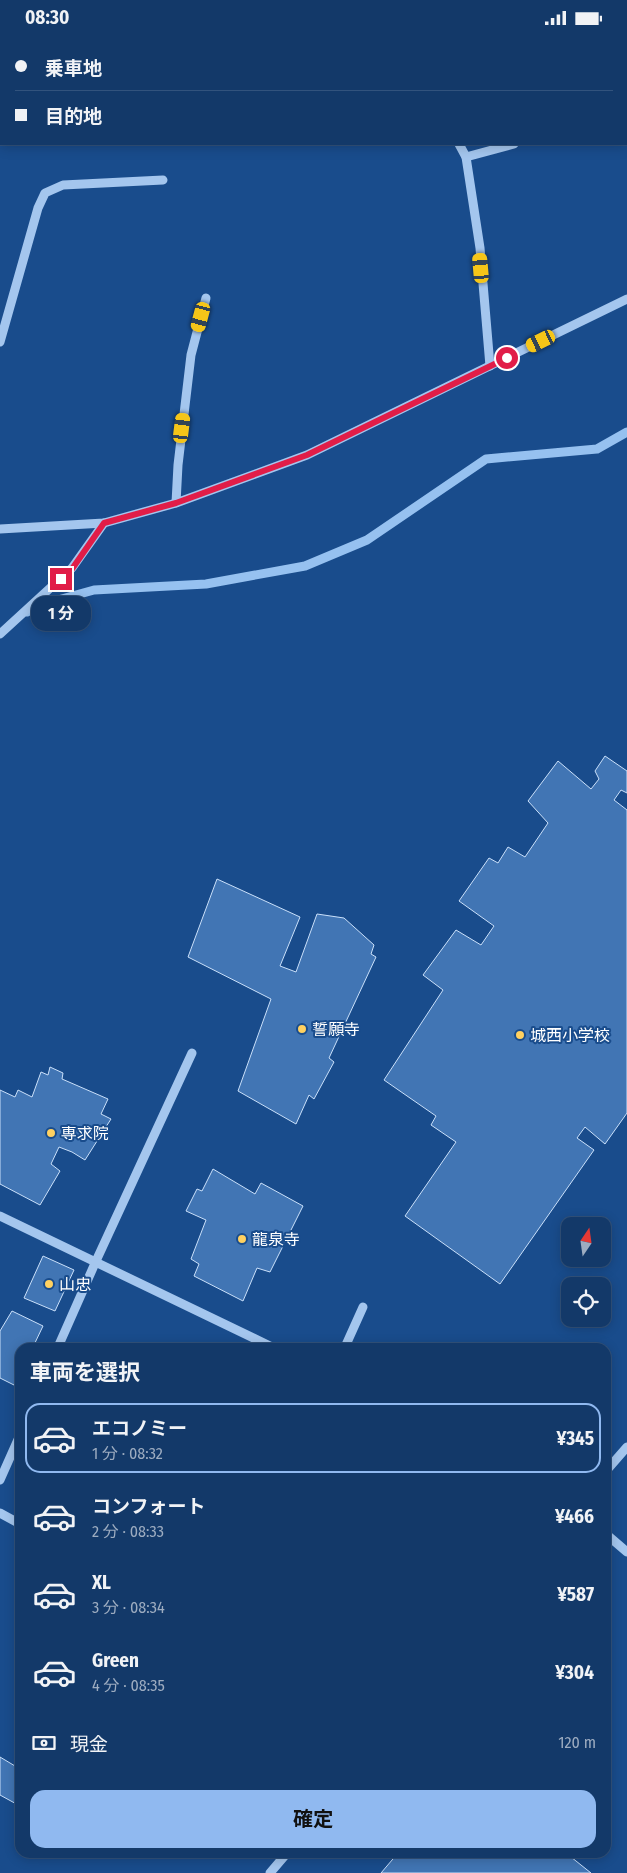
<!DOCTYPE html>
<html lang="ja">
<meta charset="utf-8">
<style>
:root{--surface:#133969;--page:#204471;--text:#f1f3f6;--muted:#9dacc0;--line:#32537d;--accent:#90b9f0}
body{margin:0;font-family:"Fira Sans Condensed","Noto Sans JP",sans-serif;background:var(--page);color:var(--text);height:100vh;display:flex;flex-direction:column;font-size:19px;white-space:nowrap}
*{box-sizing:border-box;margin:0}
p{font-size:16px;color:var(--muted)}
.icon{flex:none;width:28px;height:28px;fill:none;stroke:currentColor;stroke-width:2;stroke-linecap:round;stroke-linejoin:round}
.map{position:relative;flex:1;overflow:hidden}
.drawer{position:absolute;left:15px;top:1308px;width:596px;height:515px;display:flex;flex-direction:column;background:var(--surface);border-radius:15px;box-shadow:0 2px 12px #0003,0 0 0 1px var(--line)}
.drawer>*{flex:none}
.banner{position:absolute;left:0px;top:0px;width:628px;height:110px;box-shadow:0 2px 12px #0003,0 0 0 1px var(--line);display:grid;align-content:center;height:110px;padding:0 15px;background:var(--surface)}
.needle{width:32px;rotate:13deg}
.fabs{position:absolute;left:561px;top:1182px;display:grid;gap:10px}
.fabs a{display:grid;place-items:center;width:50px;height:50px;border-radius:10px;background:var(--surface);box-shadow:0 2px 12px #0003,0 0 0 1px var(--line);font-size:25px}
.end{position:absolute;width:22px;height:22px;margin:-11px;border:6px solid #e11d48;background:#fff;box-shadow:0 0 0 2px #fff}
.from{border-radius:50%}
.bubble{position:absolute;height:35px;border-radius:15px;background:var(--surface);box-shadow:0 2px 12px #0003,0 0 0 1px var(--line);font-size:16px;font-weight:700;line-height:35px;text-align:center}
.car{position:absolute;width:15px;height:30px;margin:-15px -8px;border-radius:6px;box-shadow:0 0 4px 1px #0007;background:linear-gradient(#f5c518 24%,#345 0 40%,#f5c518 0 76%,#345 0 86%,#f5c518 0)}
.banner b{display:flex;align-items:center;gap:18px;height:48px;font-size:19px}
.banner b+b{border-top:1px solid var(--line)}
.banner i{width:12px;height:12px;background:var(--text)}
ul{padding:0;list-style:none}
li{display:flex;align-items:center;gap:15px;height:70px;margin:0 10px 8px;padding:0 5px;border:2px solid transparent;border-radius:15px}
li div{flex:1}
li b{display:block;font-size:19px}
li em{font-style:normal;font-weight:700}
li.on{border-color:var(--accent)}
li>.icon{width:45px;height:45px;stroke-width:1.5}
h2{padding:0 15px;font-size:22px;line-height:60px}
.pay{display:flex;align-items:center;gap:12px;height:55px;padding:0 15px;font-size:19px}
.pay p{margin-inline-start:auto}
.primary-button{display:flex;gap:10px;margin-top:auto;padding:10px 15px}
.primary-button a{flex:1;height:58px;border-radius:15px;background:var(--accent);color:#111;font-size:20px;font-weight:700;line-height:58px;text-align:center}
.status{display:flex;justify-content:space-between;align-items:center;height:35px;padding:0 25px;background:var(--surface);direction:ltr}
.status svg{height:14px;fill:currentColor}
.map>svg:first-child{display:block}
</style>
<div class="status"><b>08:30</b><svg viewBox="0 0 49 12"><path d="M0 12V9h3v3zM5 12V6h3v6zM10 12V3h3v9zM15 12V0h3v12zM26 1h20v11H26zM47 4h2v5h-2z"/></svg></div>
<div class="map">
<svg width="627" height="1838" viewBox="0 0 627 1838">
<rect width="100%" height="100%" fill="#194c8c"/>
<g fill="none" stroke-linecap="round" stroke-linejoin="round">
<path stroke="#96c1f0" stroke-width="9" d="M27,577L40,570L94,555L206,549L305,531L367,505L486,424L597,414L627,397"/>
</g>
<g fill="#4175b4" stroke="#cae0fa">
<path d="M605,721L627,736V758L621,755L614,765L627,775V1078L605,1109L585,1092L577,1103L594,1115L500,1249L405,1181L456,1107L431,1090L436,1081L384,1045L443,955L423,940L456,895L481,910L494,891L459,866L489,823L498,828L508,812L525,822L548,788L528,766L558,726L591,754L599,744L595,736Z"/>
<path d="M217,844L300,882L280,931L296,937L317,879L344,883L374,910L371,919L376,922L329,1023L334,1027L314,1064L309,1060L296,1089L238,1056L271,964L188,922Z"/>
<path d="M50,1032L63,1038L62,1044L108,1064L101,1079L111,1084L85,1125L72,1117L59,1112L51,1129L60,1136L40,1170L0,1149V1055L15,1062L18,1055L32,1062L41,1037L48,1040Z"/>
<path d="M213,1134L255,1159L261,1148L303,1171L270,1237L257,1233L243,1266L194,1241L199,1229L191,1224L206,1185L186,1176L197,1154L202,1156Z"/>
<path d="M43,1221L74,1235L55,1276L24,1263Z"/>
<path d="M12,1276L43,1291L33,1312H20V1339L14,1350L0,1343V1296Z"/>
<path d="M0,1722L20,1734V1771L0,1760Z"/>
<path d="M398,1818H566L591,1838H381Z"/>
</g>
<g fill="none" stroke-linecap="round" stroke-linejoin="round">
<g stroke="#a4c6ee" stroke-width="9">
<path d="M453,0L455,1"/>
<path d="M588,0V1"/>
<path d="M614,0V1"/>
<path d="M600,1L605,0"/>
<path d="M626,48L627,51"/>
<path d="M459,109L466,122L480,213L490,331"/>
<path d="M466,122L514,109"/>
<path d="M0,307L38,173L45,158L63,150L163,145"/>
<path d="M176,468L178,430L191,320L206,263"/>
<path d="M0,494L104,488L176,468L307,420L627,264"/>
<path d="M0,599L72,533L104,488"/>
<path d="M0,1181L272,1312"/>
<path d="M58,1312L96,1226L192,1018"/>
<path d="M345,1312L363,1272"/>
<path d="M606,1436L627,1412"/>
<path d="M0,1445L20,1400"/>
<path d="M0,1478L20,1489"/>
<path d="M606,1499L627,1517"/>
<path d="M270,1838L287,1818"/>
</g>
</g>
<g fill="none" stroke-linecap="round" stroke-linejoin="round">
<path stroke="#e11d48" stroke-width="6" d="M61,544L72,534L104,488L176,468L307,420L507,323"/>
</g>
<g fill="#ffd161" stroke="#194c8c" stroke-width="2">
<circle cx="302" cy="994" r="5"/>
<circle cx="520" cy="1000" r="5"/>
<circle cx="51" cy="1098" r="5"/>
<circle cx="242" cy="1204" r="5"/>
<circle cx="49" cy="1249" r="5"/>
</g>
<g text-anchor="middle" stroke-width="4" stroke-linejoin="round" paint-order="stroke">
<g font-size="16" fill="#fff" stroke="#194c8c" text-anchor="start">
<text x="312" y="1000">誓願寺</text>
<text x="530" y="1006">城西小学校</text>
<text x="61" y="1104">専求院</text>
<text x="252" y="1210">龍泉寺</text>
<text x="59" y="1255">山忠</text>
</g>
</g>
</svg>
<div class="fabs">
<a><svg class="needle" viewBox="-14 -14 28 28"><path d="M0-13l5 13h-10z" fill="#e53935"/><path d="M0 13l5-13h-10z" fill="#9dacc0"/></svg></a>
<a><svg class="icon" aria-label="locate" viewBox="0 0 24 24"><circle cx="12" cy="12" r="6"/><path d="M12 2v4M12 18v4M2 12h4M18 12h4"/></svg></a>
</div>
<i class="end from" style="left:507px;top:323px"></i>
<i class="end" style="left:61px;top:544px"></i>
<div class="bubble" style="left:31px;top:561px;width:60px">1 分</div>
<i class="car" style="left:481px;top:233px;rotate:355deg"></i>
<i class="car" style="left:201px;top:282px;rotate:195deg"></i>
<i class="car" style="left:541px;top:306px;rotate:244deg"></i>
<i class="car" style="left:182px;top:393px;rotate:7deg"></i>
<div class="banner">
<b><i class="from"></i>乗車地</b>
<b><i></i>目的地</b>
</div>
<section class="drawer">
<h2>車両を選択</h2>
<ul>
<li class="on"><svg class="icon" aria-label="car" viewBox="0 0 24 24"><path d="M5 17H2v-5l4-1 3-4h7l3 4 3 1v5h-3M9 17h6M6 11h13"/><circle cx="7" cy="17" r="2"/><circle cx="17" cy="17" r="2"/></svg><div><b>エコノミー</b><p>1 分 · 08:32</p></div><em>¥345</em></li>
<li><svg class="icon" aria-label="car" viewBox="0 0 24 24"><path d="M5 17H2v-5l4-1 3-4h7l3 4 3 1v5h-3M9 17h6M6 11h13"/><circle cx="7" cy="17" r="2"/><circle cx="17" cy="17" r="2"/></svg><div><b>コンフォート</b><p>2 分 · 08:33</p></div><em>¥466</em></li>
<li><svg class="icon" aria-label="car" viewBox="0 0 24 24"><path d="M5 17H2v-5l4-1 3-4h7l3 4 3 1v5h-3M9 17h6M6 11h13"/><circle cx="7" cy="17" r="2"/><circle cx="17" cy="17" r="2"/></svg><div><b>XL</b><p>3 分 · 08:34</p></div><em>¥587</em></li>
<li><svg class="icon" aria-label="car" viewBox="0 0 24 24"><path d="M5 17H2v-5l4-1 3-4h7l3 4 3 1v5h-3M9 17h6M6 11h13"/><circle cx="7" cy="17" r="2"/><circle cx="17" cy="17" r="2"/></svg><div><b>Green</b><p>4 分 · 08:35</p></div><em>¥304</em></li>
</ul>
<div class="pay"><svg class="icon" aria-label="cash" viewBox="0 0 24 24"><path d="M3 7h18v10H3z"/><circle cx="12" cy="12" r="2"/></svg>現金<p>120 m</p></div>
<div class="primary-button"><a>確定</a></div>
</section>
</div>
